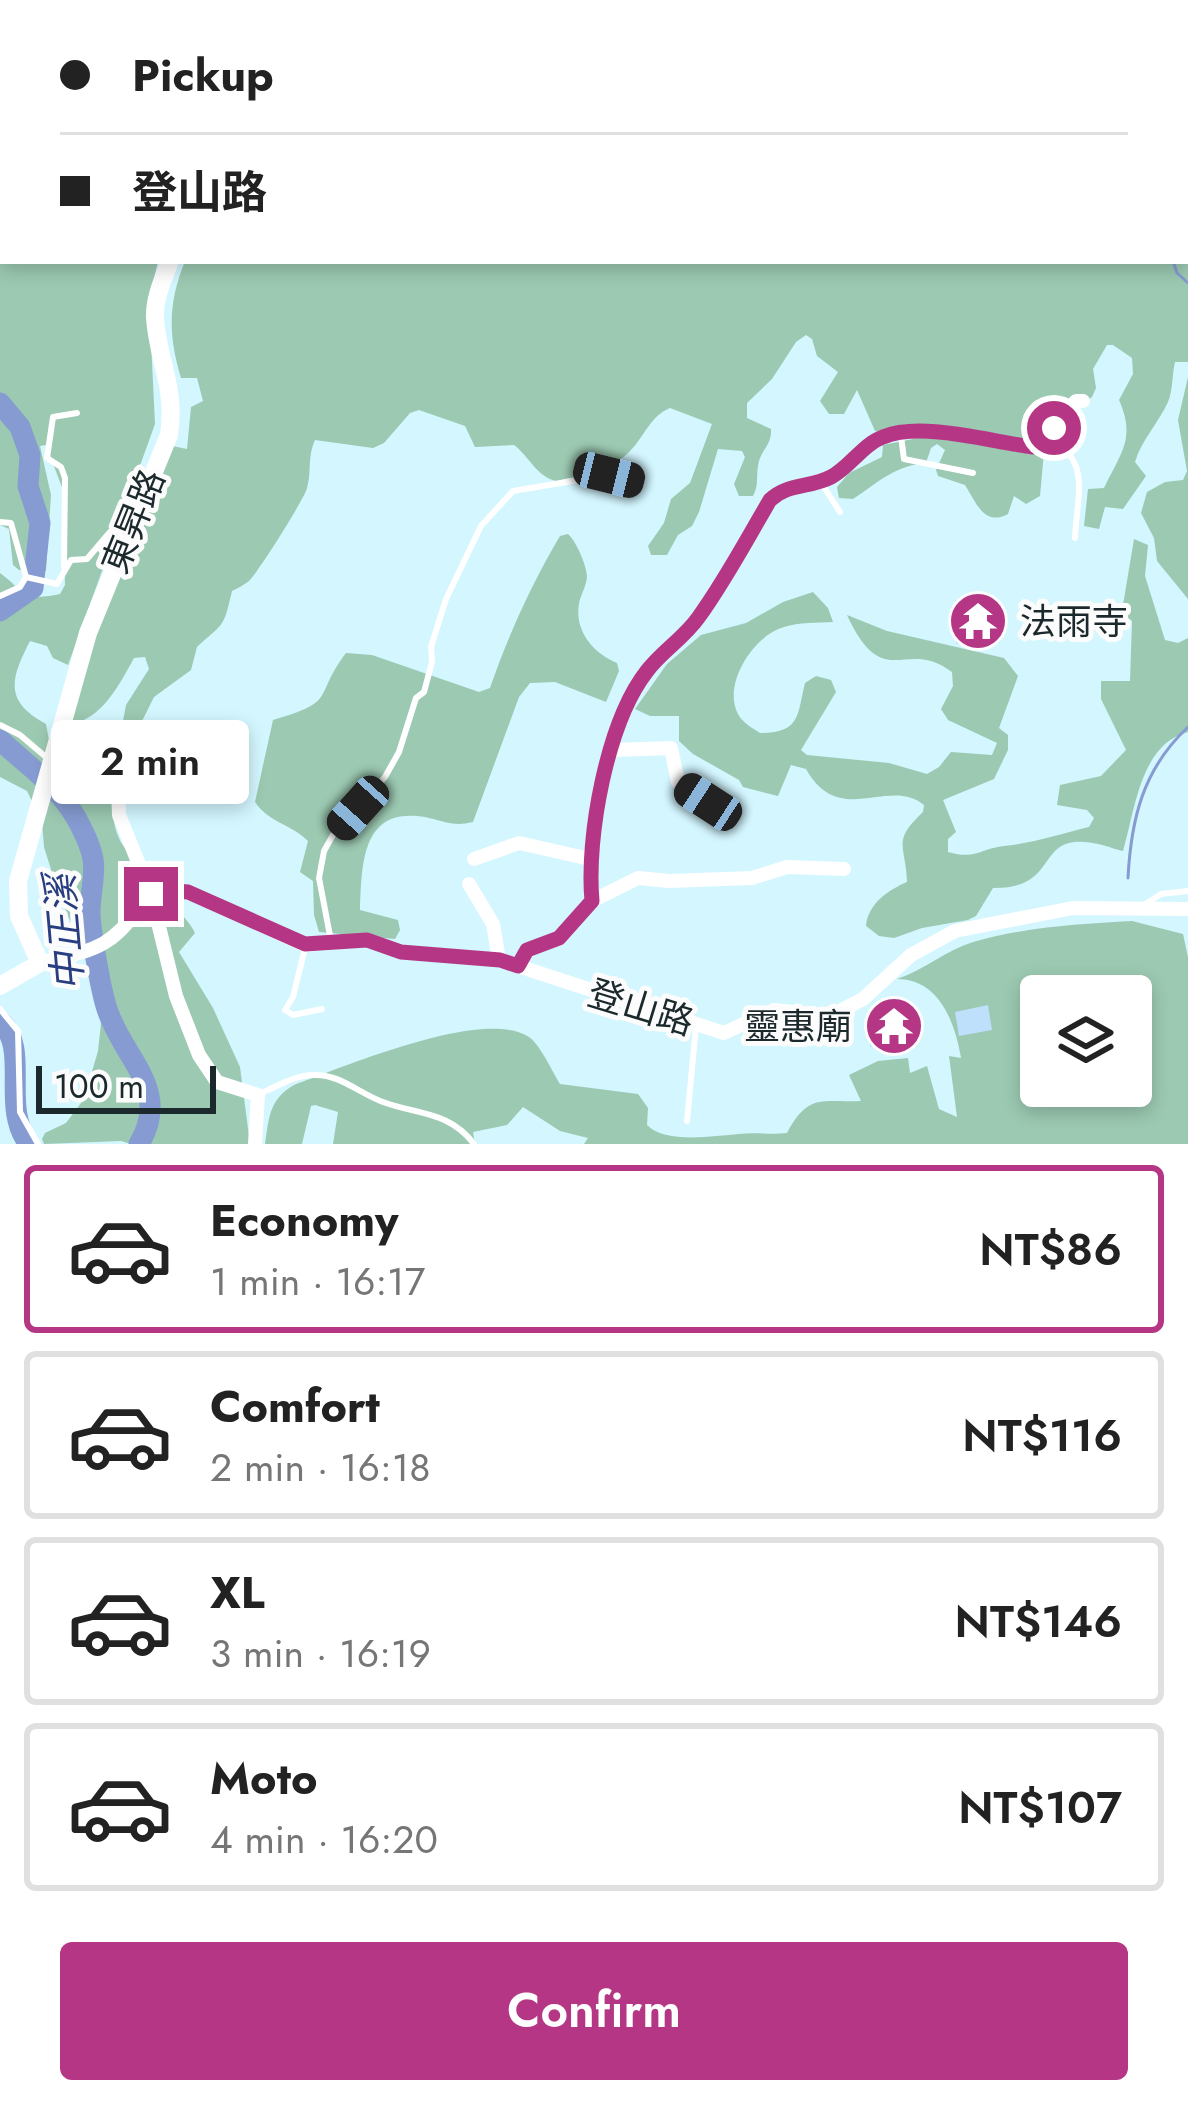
<!DOCTYPE html>
<meta charset="utf-8">
<style>
:root{--surface:#fff;--page:#f6f6f6;--text:#222;--muted:#767676;--line:#e0e0e0;--accent:#b43685}
body{margin:0;font-family:Jost,"Noto Sans TC",sans-serif;background:var(--page);color:var(--text);height:100vh;display:flex;flex-direction:column;font-size:45px;white-space:nowrap}
*{box-sizing:border-box;margin:0}
p{font-size:39px;color:var(--muted)}
.icon{flex:none;width:66px;height:66px;fill:none;stroke:currentColor;stroke-width:2;stroke-linecap:round;stroke-linejoin:round}
.map{position:relative;height:1144px;overflow:hidden}
.drawer{display:flex;flex-direction:column;background:var(--surface);flex:1}
.drawer>*{flex:none}
.guide{position:absolute;left:0px;top:0px;width:1188px;height:264px;box-shadow:0 6px 18px #0003;display:grid;align-content:center;height:264px;padding:0 60px;background:var(--surface)}
.controls{position:absolute;left:1020px;top:975px;display:grid;gap:24px}
.controls a{display:grid;place-items:center;width:132px;height:132px;border-radius:12px;background:var(--surface);box-shadow:0 6px 18px #0003;font-size:60px}
.scale{position:absolute;left:36px;bottom:30px;width:180px;box-sizing:border-box;padding-left:12px;border:6px solid #1c292c;border-top:0;font-size:33px;line-height:42px;white-space:nowrap;color:#1c292c;-webkit-text-stroke:9px #fcfcfc;paint-order:stroke}
.end{position:absolute;width:54px;height:54px;margin:-27px;border:15px solid #b43685;background:#fff;box-shadow:0 0 0 6px #fff}
.from{border-radius:50%}
.bubble{position:absolute;height:84px;border-radius:12px;background:var(--surface);box-shadow:0 6px 18px #0003;font-size:39px;font-weight:600;line-height:84px;text-align:center}
.car{position:absolute;width:36px;height:72px;margin:-36px -18px;border-radius:15px;box-shadow:0 0 9px 3px #0007;background:linear-gradient(#222 24%,#8ab4d8 0 40%,#222 0 76%,#8ab4d8 0 86%,#222 0)}
.guide b{display:flex;align-items:center;gap:42px;height:114px;font-size:45px}
.guide b+b{border-top:3px solid var(--line)}
.guide i{width:30px;height:30px;background:var(--text)}
ul{padding:21px 0 0;list-style:none}
li{display:flex;align-items:center;gap:36px;height:168px;margin:0 24px 18px;padding:0 36px;border:6px solid var(--line);border-radius:12px}
li div{flex:1}
li b{display:block;font-size:45px}
li em{font-style:normal;font-weight:600}
li.on{border-color:var(--accent)}
li>.icon{width:108px;height:108px;stroke-width:1.5}
.primary-button{display:flex;gap:24px;margin-top:auto;padding:24px 60px}
.primary-button a{flex:1;height:138px;border-radius:12px;background:var(--accent);color:#fff;font-size:48px;font-weight:600;line-height:138px;text-align:center}
.map>svg:first-child{display:block}
</style>
<div class="map">
<svg width="1188" height="1144" viewBox="0 0 1188 1144">
<rect width="100%" height="100%" fill="#d3f6ff"/>
<g fill="#9cc9b2" fill-rule="evenodd">
<path d="M1009,0H1188V362H1175C1172,374 1173,391 1168,402C1159,422 1141,441 1135,462L1146,476L1123,509L1105,507L1099,529L1084,526L1088,489L1104,488C1121,453 1136,438 1119,400L1133,374L1132,358L1113,345H1107L1093,369L1096,388L1092,397L1070,412L1062,430L1045,441L1040,496L1026,504L1014,496L1008,514C984,527 976,502 965,485L938,476L936,470L945,450L937,444L931,448L926,463C896,465 877,483 853,499L839,498L837,487L849,473L882,457L883,445L923,437L875,431L857,390L844,414H829L820,401L838,372L817,356L812,339L806,335L796,342L772,379L747,403V418L771,429C772,446 760,450 758,466C756,478 759,485 753,496H739L734,484L745,457L742,451L718,449L699,512L692,526L678,535L667,555H651L648,546L664,523L671,499L690,483L712,424L670,408C650,416 645,436 630,451C610,472 583,475 556,481C537,477 528,455 514,445L475,447L465,426L419,410L410,413L384,443L373,448L315,440C307,458 312,472 307,488C305,498 257,574 249,581C245,584 237,589 232,591C223,630 224,622 197,647L191,670L154,697L141,723L123,721L126,705L149,669L145,657L134,658C119,685 102,720 68,725L90,649L172,446L187,449L191,407L203,401L197,378H181C168,335 168,303 185,261H1185V3Z"/>
<path d="M0,229H3V261H158L149,300L155,424L68,665L53,658L47,646L30,641C11,678 3,701 46,724L49,740L75,753L101,755L111,762C113,787 109,815 119,838C126,856 142,858 151,871C155,877 155,884 159,889C170,907 186,914 195,933L179,952L213,1008L240,1067L250,1144H131L121,1141L44,1144L42,1139L45,1133L66,1123L84,1099L98,1051L101,1023L94,976L59,895L44,847L42,822L27,791L0,777V573C24,591 23,602 60,594L65,585L63,490L46,445L40,446L51,495L46,571L19,570L13,565L9,529L0,525Z"/>
<path d="M1188,377V599L1157,561L1154,538L1141,513L1147,492L1165,482L1183,480L1187,471L1178,420Z"/>
<path d="M568,534C576,541 586,564 587,576C587,585 580,596 579,604C574,631 594,654 617,663L619,671L606,702L555,682L530,683L519,697L473,822C453,827 444,821 425,817C361,806 362,864 360,910L398,920L400,930L395,939L319,932L314,915L313,881L300,872L308,841C291,824 268,822 255,802L273,720C339,701 312,698 346,653L372,655L479,692L490,688C508,636 532,583 560,536Z"/>
<path d="M1134,539L1148,545L1145,576L1165,640L1178,643L1188,638V732C1140,744 1135,811 1123,851C1108,847 1091,840 1074,842C1039,846 1053,889 993,888L976,916L968,920L922,928L894,938L879,936L866,926C868,904 888,890 907,882C906,845 891,842 923,812L924,805C888,776 840,829 806,769L791,765L778,796L743,787L739,780L693,754L679,741V716H650L635,709L667,664L701,635L746,623L783,602L813,592L828,608L833,622C817,623 799,622 784,627C754,635 722,684 738,714C742,722 752,728 760,733C801,733 797,715 805,683L816,676L831,680L836,692L801,750L807,755L889,763L927,774L939,767L951,752L992,755L997,743L948,720L941,709L953,686L952,672C905,636 884,695 847,615L887,631L1004,658L1018,676L999,728L1008,735V750L994,779L943,800L956,832L948,839V852C976,860 979,849 1004,846C1034,843 1060,834 1089,827L1094,818L1087,810L1057,805L1060,785L1101,776L1126,750L1101,699V681H1130L1132,621L1124,615L1123,605Z"/>
<path d="M1132,921L1183,934L1188,957V1144H584L588,1138L560,1131L523,1107L507,1125L473,1132L475,1144H333L338,1112L315,1105L311,1106L302,1144H265C269,1118 269,1099 294,1085C342,1068 483,1007 529,1037C541,1046 552,1071 560,1084L638,1094L648,1108L647,1125C665,1144 713,1136 739,1134C755,1132 771,1135 787,1133C809,1092 822,1103 861,1101L849,1075L878,1061L908,1058L910,1073L927,1066L939,1109L957,1117L949,1056L961,1058C955,1022 939,979 897,979C924,970 945,951 973,942C1025,927 1079,924 1132,921ZM1041,996H1131V1086H1041Z"/>
</g>
<g fill="none" stroke-linecap="round" stroke-linejoin="round">
<g stroke="#859bd1" stroke-width="3">
<path d="M1106,3V0"/>
<path d="M1173,261L1177,273L1188,283"/>
<path d="M1128,878C1131,819 1143,769 1188,727"/>
</g>
<g stroke="#859bd1" stroke-width="21">
<path d="M0,163L3,180"/>
<path d="M0,204L3,195"/>
<path d="M0,403L20,427L30,455L28,486L40,523L33,588L0,611"/>
<path d="M0,740C30,768 63,789 81,827C100,864 93,870 90,908C89,925 101,991 107,1009C123,1059 172,1089 139,1144"/>
<path d="M0,1021C31,1049 0,1107 29,1144"/>
</g>
</g>
<g fill="#bee0fa">
<path d="M999,599L1000,643L956,644L955,600Z"/>
<path d="M916,1005L922,1039L870,1047L867,1013Z"/>
<path d="M988,1005L992,1030L959,1036L955,1012Z"/>
</g>
<g fill="none" stroke-linecap="round" stroke-linejoin="round">
<g stroke="#fff" stroke-width="6">
<path d="M890,0L897,3"/>
<path d="M901,436L904,459L973,473"/>
<path d="M1048,438C1092,460 1077,494 1075,538"/>
<path d="M822,484L840,512"/>
<path d="M0,522L11,523L26,577L20,587L0,596"/>
<path d="M64,567L65,478L61,467L47,458L53,417L77,413"/>
<path d="M26,577L57,584L71,560L87,559L110,532L129,520"/>
<path d="M0,725L20,735L47,758"/>
<path d="M1144,905L1161,894L1188,891"/>
<path d="M331,941L319,878L324,851L333,835L385,777L399,752L416,698L424,692L432,662L431,647L446,599L481,526L513,491L609,475L639,482"/>
<path d="M305,948L293,997L285,1010L293,1015L322,1009"/>
<path d="M0,1009L18,1031L20,1112L38,1144"/>
<path d="M261,1093C278,1086 295,1075 314,1075C340,1074 360,1094 383,1102C418,1115 449,1111 474,1144"/>
<path d="M687,1121L696,1026"/>
</g>
<g stroke="#fff" stroke-width="14">
<path d="M613,750L671,748L678,782L715,804"/>
<path d="M118,787L119,815L151,894L176,996L199,1055L217,1082L258,1095L255,1144"/>
<path d="M474,859L519,843L590,859"/>
<path d="M469,884L493,924L499,960"/>
<path d="M592,901L638,878L669,881L752,878L787,867L844,869"/>
<path d="M40,963C62,957 85,954 104,943C140,922 139,883 188,892L305,945L367,940L401,952L499,960L724,1033L774,1010L818,1015L836,1013L863,999L911,955L955,931L1073,908L1188,909"/>
<path d="M518,966L527,950L559,938L592,901C585,838 608,721 647,671C662,651 683,639 698,618C725,581 747,539 770,500C788,483 810,488 831,477C850,467 863,445 883,437C922,421 991,442 1033,447L1041,444L1076,401H1083"/>
</g>
<g stroke="#fff" stroke-width="18">
<path d="M0,45L3,47"/>
<path d="M0,92L3,91"/>
<path d="M0,986L40,963L19,916L18,881L88,633L169,435C176,386 158,362 155,318C154,299 163,279 170,261"/>
</g>
</g>
<g fill="none" stroke-linecap="round" stroke-linejoin="round">
<path stroke="#b43685" stroke-width="15" d="M151,894L164,890L188,892L305,944L367,940L401,952L500,960L518,966L527,950L559,938L592,901C586,837 607,722 647,671C662,651 683,639 698,618C725,581 747,539 770,500C788,483 810,488 831,477C850,467 863,444 883,437C922,421 991,442 1033,447L1041,444L1054,428"/>
</g>
<defs>
<symbol id="temple-disc" viewBox="-11 -11 22 22"><circle r="9.5" fill="#b43685" stroke="#fcfcfc"/><path d="M0-6L5-2H3V0L6.5 2.5H4V6H1.5V3h-3V6H-4V2.5H-6.5L-3 0V-2H-5Z" fill="#fff"/></symbol>
</defs>
<g fill-rule="evenodd">
<use href="#temple-disc" x="945" y="588" width="66" height="66"/>
<use href="#temple-disc" x="861" y="993" width="66" height="66"/>
</g>
<g text-anchor="middle" stroke-width="10" stroke-linejoin="round" paint-order="stroke">
<g font-size="36" fill="#1c292c" stroke="#fcfcfc">
<text transform="translate(133 521) rotate(-68)" y="13">東昇路</text>
<text transform="translate(641 1007) rotate(17)" y="13">登山路</text>
</g>
<g font-size="36" fill="#1c292c" stroke="#fcfcfc" text-anchor="start">
<text x="1020" y="634">法雨寺</text>
<text x="852" y="1039" text-anchor="end">靈惠廟</text>
</g>
<g font-size="39" font-style="italic" fill="#293e80" stroke="#fcfcfc">
<text transform="translate(64 933) rotate(-95)" y="14">中正溪</text>
</g>
</g>
</svg>
<div class="controls">
<a><svg class="icon" aria-label="layers" viewBox="0 0 24 24"><path d="M12 4l9 5-9 5-9-5zM3 14l9 5 9-5"/></svg></a>
</div>
<div class="scale">100 m</div>
<i class="end from" style="left:1054px;top:428px"></i>
<i class="end" style="left:151px;top:894px"></i>
<div class="bubble" style="left:51px;top:720px;width:198px">2 min</div>
<i class="car" style="left:609px;top:475px;rotate:104deg"></i>
<i class="car" style="left:708px;top:802px;rotate:303deg"></i>
<i class="car" style="left:358px;top:808px;rotate:222deg"></i>
<div class="guide">
<b><i class="from"></i>Pickup</b>
<b><i></i>登山路</b>
</div>
</div>
<section class="drawer">
<ul>
<li class="on"><svg class="icon" aria-label="car" viewBox="0 0 24 24"><path d="M5 17H2v-5l4-1 3-4h7l3 4 3 1v5h-3M9 17h6M6 11h13"/><circle cx="7" cy="17" r="2"/><circle cx="17" cy="17" r="2"/></svg><div><b>Economy</b><p>1 min · 16:17</p></div><em>NT$86</em></li>
<li><svg class="icon" aria-label="car" viewBox="0 0 24 24"><path d="M5 17H2v-5l4-1 3-4h7l3 4 3 1v5h-3M9 17h6M6 11h13"/><circle cx="7" cy="17" r="2"/><circle cx="17" cy="17" r="2"/></svg><div><b>Comfort</b><p>2 min · 16:18</p></div><em>NT$116</em></li>
<li><svg class="icon" aria-label="car" viewBox="0 0 24 24"><path d="M5 17H2v-5l4-1 3-4h7l3 4 3 1v5h-3M9 17h6M6 11h13"/><circle cx="7" cy="17" r="2"/><circle cx="17" cy="17" r="2"/></svg><div><b>XL</b><p>3 min · 16:19</p></div><em>NT$146</em></li>
<li><svg class="icon" aria-label="car" viewBox="0 0 24 24"><path d="M5 17H2v-5l4-1 3-4h7l3 4 3 1v5h-3M9 17h6M6 11h13"/><circle cx="7" cy="17" r="2"/><circle cx="17" cy="17" r="2"/></svg><div><b>Moto</b><p>4 min · 16:20</p></div><em>NT$107</em></li>
</ul>
<div class="primary-button"><a>Confirm</a></div>
</section>
